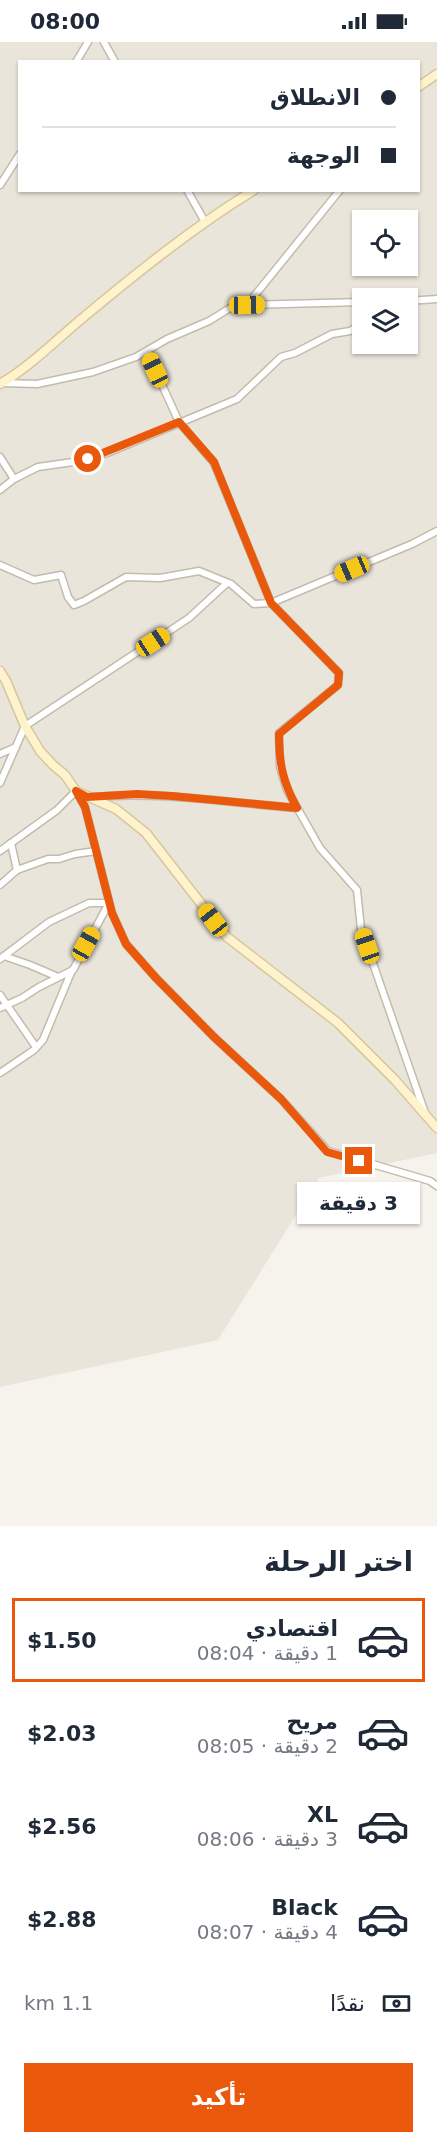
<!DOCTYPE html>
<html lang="ar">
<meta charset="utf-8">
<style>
:root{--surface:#fff;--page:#f2f2f3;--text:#1f2937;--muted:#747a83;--line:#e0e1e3;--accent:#ea580c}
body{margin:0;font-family:"DejaVu Sans",Cairo,sans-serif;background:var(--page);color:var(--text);direction:rtl;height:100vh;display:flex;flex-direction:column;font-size:22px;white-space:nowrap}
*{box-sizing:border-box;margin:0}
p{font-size:20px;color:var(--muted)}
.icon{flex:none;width:33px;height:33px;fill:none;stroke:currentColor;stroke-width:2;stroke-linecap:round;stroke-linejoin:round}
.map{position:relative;height:1484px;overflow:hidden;direction:ltr}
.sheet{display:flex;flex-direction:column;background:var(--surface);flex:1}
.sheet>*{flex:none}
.hud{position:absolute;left:18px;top:18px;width:402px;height:132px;border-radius:0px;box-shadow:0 2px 4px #0004;direction:rtl;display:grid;align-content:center;height:132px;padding:0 24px;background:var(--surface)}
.fabs{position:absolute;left:352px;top:168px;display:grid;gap:12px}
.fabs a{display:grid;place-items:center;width:66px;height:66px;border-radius:0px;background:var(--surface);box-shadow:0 2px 4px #0004;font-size:30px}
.end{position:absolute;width:27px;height:27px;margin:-14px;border:8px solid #ea580c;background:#fff;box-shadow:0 0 0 3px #fff}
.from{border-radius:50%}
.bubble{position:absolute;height:42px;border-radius:0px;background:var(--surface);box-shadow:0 2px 4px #0004;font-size:20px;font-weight:800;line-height:42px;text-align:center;direction:rtl}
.car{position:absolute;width:18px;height:36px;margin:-18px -9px;border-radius:8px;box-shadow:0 0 4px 2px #0007;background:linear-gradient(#f5c518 24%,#345 0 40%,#f5c518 0 76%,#345 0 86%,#f5c518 0)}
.hud b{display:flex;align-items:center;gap:21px;height:57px;font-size:22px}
.hud b+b{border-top:2px solid var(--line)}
.hud i{width:15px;height:15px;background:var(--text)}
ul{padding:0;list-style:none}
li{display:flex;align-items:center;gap:18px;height:84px;margin:0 12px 9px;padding:0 12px;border:3px solid transparent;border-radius:0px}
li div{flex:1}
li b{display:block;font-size:22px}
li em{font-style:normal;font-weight:800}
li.current{border-color:var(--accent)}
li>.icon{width:54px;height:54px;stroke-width:1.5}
h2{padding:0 24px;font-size:27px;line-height:72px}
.pay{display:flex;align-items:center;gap:15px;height:66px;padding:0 24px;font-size:22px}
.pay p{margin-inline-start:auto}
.primary-button{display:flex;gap:12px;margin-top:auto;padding:12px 24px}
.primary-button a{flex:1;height:69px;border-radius:0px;background:var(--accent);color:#fff;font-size:24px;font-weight:800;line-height:69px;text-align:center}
.status{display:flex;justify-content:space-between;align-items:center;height:42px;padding:0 30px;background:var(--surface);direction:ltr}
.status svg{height:16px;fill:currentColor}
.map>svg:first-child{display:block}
</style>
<div class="status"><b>08:00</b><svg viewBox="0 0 49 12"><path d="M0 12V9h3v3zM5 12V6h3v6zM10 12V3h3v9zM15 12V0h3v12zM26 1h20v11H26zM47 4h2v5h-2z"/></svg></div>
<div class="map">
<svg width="437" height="1484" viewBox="0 0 437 1484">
<rect width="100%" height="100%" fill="#f6f3ec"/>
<path fill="#eae5da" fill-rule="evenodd" d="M0,0H437V1111L319,1136L218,1298L0,1345ZM20,20H418V148H20ZM363,178H408V224H363ZM363,256H408V302H363Z"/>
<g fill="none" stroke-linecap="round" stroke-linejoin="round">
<defs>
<g id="minor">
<path d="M104,0L115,20"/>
<path d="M76,20L88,0"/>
<path d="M0,143L20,112"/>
<path d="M187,148L205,180"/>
<path d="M408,259L437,257"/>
<path d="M247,263L363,260"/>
<path d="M147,310L179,380L214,421L271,561L339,631L338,643L279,691L280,725L287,748L320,806L357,848L361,887L425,1071"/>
<path d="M3,341L37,342L93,330L136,315L167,297L209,279L230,266L247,263L340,148"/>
<path d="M0,415L14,437L0,448"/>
<path d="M14,437L38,425L73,420L107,411L237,357L281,315L295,311L332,292L350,289L363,281"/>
<path d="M0,523L34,538L61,533L68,555L74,563L84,559L126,535L160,536L199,529L231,542L254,562L271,561L412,502L437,489"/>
<path d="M0,712L16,705"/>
<path d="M0,741L25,684L189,576L227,541"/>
<path d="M92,755C161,749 229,761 297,766"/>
<path d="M11,801L17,828"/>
<path d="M0,809L57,768L76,749L85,765L112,871L126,902L156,936L214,995L281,1057L328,1109L430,1139L437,1144"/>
<path d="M0,843L17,828L48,817H59L75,812L96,809"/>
<path d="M4,914L30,923L58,935"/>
<path d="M0,917L49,880L89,861H109"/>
<path d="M0,953L36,1005"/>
<path d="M0,966L22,956L39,945L73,928L109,861"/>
<path d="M0,1031L34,1008L43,998L72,928"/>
</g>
<g id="secondary">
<path d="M418,45L437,32"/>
<path d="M0,342C31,324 57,297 85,274C139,229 194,185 254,148"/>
<path d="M0,629L6,639L25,684L40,709L53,723L65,733L76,749L116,767L146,791L227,895L338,981L395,1038L437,1086"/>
</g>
</defs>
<use href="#minor" stroke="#c2bbae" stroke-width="9"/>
<use href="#secondary" stroke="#d6c79b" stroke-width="11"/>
<use href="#minor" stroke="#fff" stroke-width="6"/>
<use href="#secondary" stroke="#fff3cd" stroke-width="8"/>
</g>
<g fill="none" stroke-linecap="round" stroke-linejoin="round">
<path stroke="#ea580c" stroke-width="8" d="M88,417L179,380L214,420L271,561L339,631L338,643L279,692C279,722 283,740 297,766L172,754L137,752L87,755L76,749L85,765L112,871L126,902L156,936L214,995L281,1057L327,1110L359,1119"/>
</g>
</svg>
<div class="fabs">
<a><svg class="icon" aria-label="locate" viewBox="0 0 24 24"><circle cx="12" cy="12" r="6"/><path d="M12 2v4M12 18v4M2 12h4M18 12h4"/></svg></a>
<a><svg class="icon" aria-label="layers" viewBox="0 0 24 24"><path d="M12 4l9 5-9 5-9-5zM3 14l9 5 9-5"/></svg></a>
</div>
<i class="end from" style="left:88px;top:417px"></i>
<i class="end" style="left:359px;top:1119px"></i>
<div class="bubble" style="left:297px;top:1140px;width:123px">3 دقيقة</div>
<i class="car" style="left:247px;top:263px;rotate:89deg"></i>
<i class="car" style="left:155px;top:328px;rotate:335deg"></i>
<i class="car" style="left:352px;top:527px;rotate:247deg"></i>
<i class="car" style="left:153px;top:600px;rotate:57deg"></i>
<i class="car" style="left:213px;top:878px;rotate:322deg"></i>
<i class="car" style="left:86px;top:902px;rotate:29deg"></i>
<i class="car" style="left:367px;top:904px;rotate:341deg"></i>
<div class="hud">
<b><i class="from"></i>الانطلاق</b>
<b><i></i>الوجهة</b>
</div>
</div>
<section class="sheet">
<h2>اختر الرحلة</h2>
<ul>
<li class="current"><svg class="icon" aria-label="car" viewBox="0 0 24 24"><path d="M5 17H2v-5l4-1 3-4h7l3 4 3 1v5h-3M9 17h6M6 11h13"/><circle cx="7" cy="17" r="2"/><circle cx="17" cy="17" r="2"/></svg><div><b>اقتصادي</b><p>1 دقيقة · 08:04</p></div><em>$1.50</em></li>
<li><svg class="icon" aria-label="car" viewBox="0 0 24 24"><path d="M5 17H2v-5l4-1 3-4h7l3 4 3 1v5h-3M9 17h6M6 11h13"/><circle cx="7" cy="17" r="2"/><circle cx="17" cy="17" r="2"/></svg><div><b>مريح</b><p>2 دقيقة · 08:05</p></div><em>$2.03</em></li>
<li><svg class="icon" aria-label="car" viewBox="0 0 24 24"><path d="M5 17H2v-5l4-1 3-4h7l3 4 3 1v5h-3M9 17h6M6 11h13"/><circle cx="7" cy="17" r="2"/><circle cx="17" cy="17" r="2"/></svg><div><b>XL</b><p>3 دقيقة · 08:06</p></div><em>$2.56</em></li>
<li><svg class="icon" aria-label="car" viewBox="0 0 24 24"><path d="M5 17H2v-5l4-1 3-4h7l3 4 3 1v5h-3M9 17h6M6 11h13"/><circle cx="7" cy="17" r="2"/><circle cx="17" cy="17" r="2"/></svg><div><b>Black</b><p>4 دقيقة · 08:07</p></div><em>$2.88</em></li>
</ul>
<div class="pay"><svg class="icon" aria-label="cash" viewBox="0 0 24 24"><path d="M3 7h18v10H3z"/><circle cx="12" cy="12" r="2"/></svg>نقدًا<p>1.1 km</p></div>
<div class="primary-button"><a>تأكيد</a></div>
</section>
